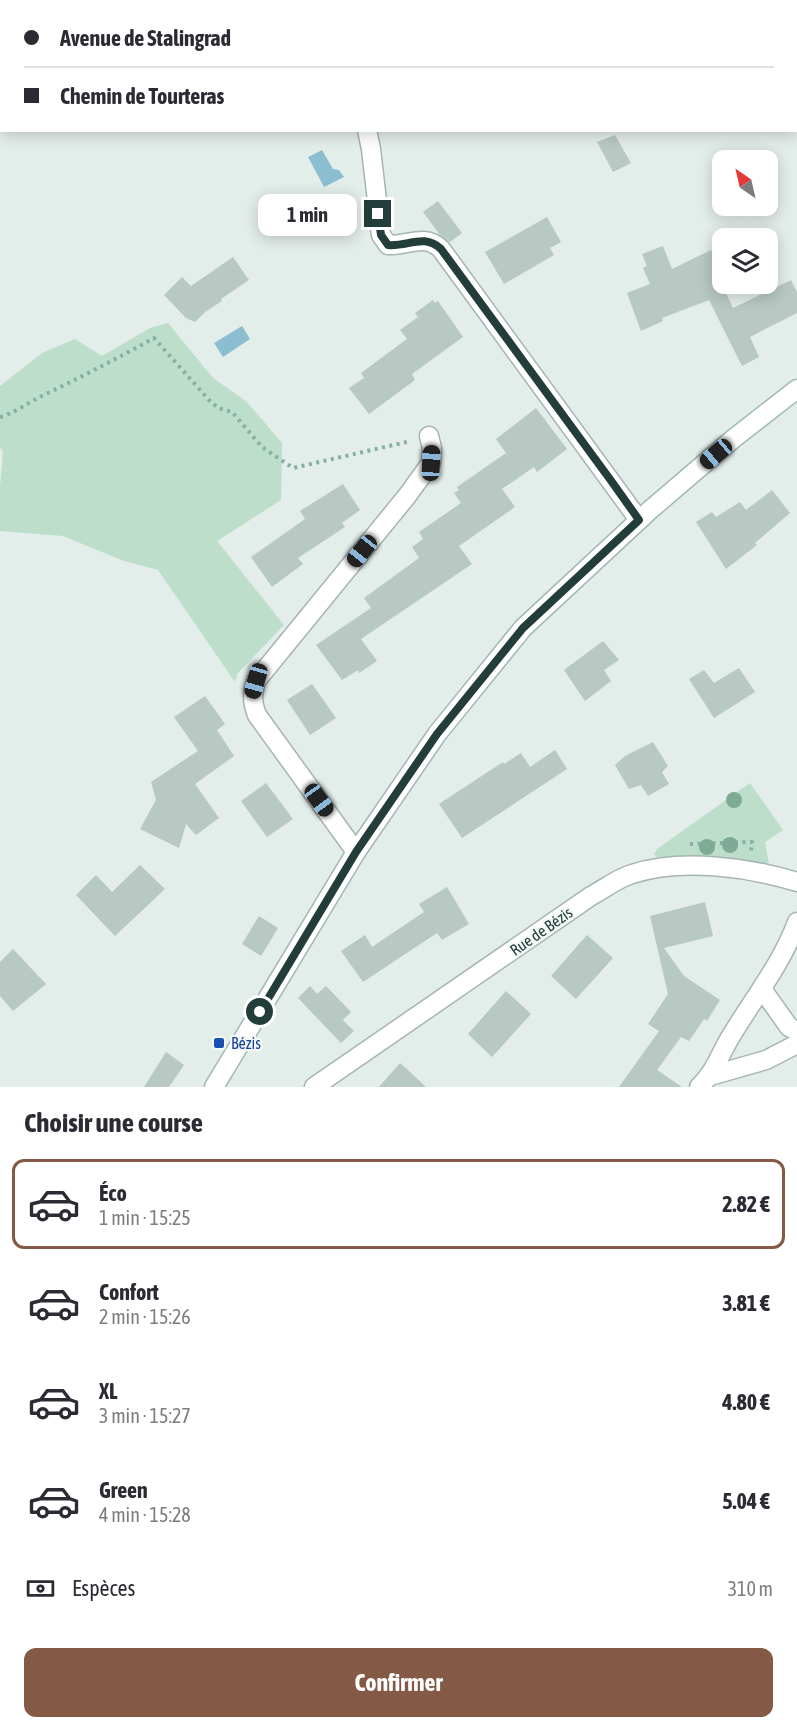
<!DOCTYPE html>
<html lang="fr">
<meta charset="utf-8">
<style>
:root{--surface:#fff;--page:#f7f7f7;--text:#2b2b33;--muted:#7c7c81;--line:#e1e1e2;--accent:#845a46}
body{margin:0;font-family:"Asap Condensed",sans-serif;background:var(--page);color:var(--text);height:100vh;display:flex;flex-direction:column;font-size:22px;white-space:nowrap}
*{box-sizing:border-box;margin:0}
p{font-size:20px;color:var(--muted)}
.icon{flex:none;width:33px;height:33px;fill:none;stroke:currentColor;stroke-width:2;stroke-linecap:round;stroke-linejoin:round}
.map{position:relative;height:1087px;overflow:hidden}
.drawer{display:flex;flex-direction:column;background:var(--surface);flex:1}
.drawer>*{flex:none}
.banner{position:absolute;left:0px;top:0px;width:798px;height:132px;box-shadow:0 3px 15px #0003;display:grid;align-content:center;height:132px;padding:0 24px;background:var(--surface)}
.needle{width:39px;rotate:326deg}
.tools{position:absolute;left:712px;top:150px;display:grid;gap:12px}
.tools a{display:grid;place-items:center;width:66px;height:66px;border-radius:12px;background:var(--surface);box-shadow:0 3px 15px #0003;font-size:30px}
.end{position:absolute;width:27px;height:27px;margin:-14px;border:8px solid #233e3a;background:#fff;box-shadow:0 0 0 3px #fff}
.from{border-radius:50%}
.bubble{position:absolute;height:42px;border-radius:12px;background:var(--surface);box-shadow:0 3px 15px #0003;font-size:20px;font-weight:700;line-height:42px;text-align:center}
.car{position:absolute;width:18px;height:36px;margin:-18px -9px;border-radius:8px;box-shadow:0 0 4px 2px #0007;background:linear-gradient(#222 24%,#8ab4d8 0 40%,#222 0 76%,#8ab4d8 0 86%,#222 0)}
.banner b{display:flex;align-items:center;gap:21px;height:57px;font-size:22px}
.banner b+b{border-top:2px solid var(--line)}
.banner i{width:15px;height:15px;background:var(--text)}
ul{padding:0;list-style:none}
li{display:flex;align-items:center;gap:18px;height:90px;margin:0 12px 9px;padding:0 12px;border:3px solid transparent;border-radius:12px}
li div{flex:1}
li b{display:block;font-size:22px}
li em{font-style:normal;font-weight:700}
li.on{border-color:var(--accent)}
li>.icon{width:54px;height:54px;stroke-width:1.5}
h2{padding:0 24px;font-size:27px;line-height:72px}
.pay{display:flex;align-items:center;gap:15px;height:66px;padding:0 24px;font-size:22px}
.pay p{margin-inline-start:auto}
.button{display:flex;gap:12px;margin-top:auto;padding:12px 24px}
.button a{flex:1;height:69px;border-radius:12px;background:var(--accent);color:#fff;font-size:24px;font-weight:700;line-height:69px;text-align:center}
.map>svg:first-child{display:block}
</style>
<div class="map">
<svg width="797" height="1087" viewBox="0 0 797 1087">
<rect width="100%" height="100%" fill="#e3edea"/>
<g fill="#bcdeca">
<path d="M0,0H326V1L2,2L0,92Z"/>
<path d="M168,323L213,378L246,401L282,443L281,500L217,541L284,625L237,674L235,682L158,570L124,561L63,536L0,531V487L3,451L0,448V386L42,353L75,339L102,356L150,328Z"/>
<path d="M750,783L783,830L765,842L769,864L696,857H656L654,854L657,849Z"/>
</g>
<g fill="#8cbed1">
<path d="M322,150L333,169L339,170L344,177L324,187L308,157Z"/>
<path d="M242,326L250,339L223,357L214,343Z"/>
</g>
<g fill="#b8c8c3">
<path d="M615,135L631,163L613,172L597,142Z"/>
<path d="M438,201L462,233L450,242L440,235L423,212Z"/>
<path d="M547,217L561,242L550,248L554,255L504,284L485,252Z"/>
<path d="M663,246L672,269L711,250L723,273V287L733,308L791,280L797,292V313L750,337L759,357L742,366L709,300L662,318L663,321L641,331L627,293L650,284L643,268L647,266L642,254Z"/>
<path d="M233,257L249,280L221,299L222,301L205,312L195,322L186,318L164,295L182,277L191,286Z"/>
<path d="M433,300L435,303L438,301L463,337L412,374L415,380L369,414L349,388L364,378L361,373L407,339L400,330L418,317L415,313Z"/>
<path d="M536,408L567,449L537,472L534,467L502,489L515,507L459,546L472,564L361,639L377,661L359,673L358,670L342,680L316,645L371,608L364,598L419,558L412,547L423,539L419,532L461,503L454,493L459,490L457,487L506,453L496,439Z"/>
<path d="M343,484L360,510L342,523L345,527L298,558L303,564L272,587L251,557L305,519L300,511Z"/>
<path d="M772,490L790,513L755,543L757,545L726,569L696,522L712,512L716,517L740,502L746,510Z"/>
<path d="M603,641L619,660L604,670L611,681L585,701L564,670Z"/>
<path d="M739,668L755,692L714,718L689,679L704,670L714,683Z"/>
<path d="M312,684L336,718L310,735L287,700Z"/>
<path d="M205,696L225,724L217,730L234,756L195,784L219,818L196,835L186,824L179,848L140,829L156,800L151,782L198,751L174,717Z"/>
<path d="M653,742L668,766L662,772L669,784L648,796L641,785L629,789L615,765L625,756Z"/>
<path d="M555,750L567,769L462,838L439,804L503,762L504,764L521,753L530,767Z"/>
<path d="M266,783L293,819L267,837L241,801Z"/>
<path d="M140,865L165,889L115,936L76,895L96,875L112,892Z"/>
<path d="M447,887L469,924L442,940L437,933L363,982L341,951L365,935L372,947L424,912L419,904Z"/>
<path d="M705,902L713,936L664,948L684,976L720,1000L707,1021L704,1019L689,1041L681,1037L657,1070L682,1087H619L659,1031L648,1024L668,994L650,916Z"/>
<path d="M259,916L278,928L261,956L242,944Z"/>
<path d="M587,935L613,958L576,999L551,976Z"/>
<path d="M13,949L46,984L13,1011L0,996V962Z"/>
<path d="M310,986L317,994L326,986L351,1012L343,1020L354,1031L341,1043L298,998Z"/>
<path d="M506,991L531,1014L492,1057L468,1034Z"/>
<path d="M166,1052L184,1065L169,1087H144Z"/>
<path d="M400,1063L408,1070L426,1087H379Z"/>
</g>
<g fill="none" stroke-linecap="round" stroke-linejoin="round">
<defs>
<g id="street">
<path d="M489,2L491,0"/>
<path d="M367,130L371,149L381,235L388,245C408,246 424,233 441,249L639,520"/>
<path d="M356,852L257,715C252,702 252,695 256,681L407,496L431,463L432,448L429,436"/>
<path d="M762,989L789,1027L797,1031"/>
<path d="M710,1076L766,1060L797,1044"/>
<path d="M314,1087L591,896C604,889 618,878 632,874C681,858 748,867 797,882"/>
<path d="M699,1087C715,1072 720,1054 731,1036C754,998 782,963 797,922"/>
</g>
<path id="secondary" d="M214,1087L356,852L437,734L523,628L650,510L733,439L797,389"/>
</defs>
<use href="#street" stroke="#a6b5b2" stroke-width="21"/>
<use href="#secondary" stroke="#a1b8b3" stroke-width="21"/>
<g stroke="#84b0a8" stroke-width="4" stroke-dasharray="3 4.5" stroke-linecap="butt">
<path d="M0,417C17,412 30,401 46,394C83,376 118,358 154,338L209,400L218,408L232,412L262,447L293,468L411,441"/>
<path d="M690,844L752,842L751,852"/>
</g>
<use href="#street" stroke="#fff" stroke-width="18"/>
<use href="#secondary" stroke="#fff" stroke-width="18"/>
</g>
<g fill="#7fab96">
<circle cx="734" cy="800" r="8"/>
<circle cx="730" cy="845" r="8"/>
<circle cx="707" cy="847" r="8"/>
</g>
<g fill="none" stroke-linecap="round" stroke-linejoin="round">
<path stroke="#233e3a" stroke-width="8" d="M260,1012L356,852L437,734L523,628L639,520L612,482L441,249C424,233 408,247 388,245L381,235L378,214"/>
</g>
<rect fill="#1a4fb4" stroke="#f4f9f7" stroke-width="2" x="213" y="1037" width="12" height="12" rx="3"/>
<g text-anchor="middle" stroke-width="4.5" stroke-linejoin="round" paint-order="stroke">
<g font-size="16" fill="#233e3a" stroke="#f4f9f7">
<text transform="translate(541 931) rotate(-35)" y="6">Rue de Bézis</text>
</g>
<g font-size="16" fill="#164399" stroke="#f4f9f7" text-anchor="start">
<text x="231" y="1049">Bézis</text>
</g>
</g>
</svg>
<div class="tools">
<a><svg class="needle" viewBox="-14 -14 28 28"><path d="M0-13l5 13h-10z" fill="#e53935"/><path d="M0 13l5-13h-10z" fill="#7c7c81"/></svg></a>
<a><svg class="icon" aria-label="layers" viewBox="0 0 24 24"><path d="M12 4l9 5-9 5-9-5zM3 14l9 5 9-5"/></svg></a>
</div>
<i class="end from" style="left:260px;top:1012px"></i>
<i class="end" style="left:378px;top:214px"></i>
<div class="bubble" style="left:258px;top:194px;width:99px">1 min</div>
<i class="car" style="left:716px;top:454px;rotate:230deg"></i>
<i class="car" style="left:431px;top:463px;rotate:3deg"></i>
<i class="car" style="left:362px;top:551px;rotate:219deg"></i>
<i class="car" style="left:256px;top:681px;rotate:196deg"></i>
<i class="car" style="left:319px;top:800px;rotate:144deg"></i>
<div class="banner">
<b><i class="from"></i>Avenue de Stalingrad</b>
<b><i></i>Chemin de Tourteras</b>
</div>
</div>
<section class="drawer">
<h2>Choisir une course</h2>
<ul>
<li class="on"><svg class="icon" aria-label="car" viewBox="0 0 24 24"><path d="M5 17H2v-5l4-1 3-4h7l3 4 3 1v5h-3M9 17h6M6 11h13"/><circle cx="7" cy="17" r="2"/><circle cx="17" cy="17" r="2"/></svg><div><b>Éco</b><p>1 min · 15:25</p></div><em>2.82 €</em></li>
<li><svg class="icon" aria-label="car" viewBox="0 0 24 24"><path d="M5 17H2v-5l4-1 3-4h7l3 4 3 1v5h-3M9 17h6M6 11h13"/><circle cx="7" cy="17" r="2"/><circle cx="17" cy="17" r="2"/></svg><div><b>Confort</b><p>2 min · 15:26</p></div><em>3.81 €</em></li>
<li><svg class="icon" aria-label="car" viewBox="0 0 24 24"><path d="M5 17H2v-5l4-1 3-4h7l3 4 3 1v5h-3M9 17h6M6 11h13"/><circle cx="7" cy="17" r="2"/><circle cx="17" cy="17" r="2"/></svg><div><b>XL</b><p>3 min · 15:27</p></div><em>4.80 €</em></li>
<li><svg class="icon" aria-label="car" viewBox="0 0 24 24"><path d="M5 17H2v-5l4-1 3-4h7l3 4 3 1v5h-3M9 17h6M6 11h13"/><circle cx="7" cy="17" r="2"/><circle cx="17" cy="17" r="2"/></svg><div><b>Green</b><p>4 min · 15:28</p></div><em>5.04 €</em></li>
</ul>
<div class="pay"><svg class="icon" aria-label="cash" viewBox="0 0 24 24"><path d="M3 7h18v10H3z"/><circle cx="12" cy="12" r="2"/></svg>Espèces<p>310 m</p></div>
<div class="button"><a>Confirmer</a></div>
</section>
